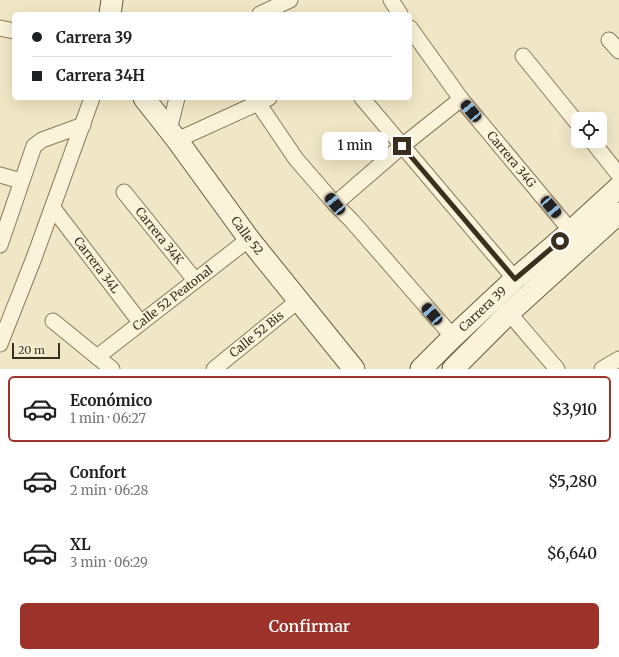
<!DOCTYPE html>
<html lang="es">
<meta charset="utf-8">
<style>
:root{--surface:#fff;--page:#f6f6f6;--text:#202124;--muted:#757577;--line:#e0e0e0;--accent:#9c3229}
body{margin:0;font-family:Merriweather,serif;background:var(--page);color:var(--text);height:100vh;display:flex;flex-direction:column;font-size:15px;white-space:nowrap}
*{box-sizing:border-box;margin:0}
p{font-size:13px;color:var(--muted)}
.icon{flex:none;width:22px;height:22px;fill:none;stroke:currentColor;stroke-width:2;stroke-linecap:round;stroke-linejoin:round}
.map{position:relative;height:369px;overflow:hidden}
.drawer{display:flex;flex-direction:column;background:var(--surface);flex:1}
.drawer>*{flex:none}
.guide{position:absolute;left:12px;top:12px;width:400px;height:88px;border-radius:6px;box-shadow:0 4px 16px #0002;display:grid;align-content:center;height:88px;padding:0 20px;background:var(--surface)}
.buttons{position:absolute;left:571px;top:112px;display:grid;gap:8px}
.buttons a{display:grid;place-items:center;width:36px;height:36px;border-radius:6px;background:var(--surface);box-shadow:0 4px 16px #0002;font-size:20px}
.scale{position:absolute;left:12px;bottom:10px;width:48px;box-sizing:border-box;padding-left:4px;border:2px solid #3c2f1f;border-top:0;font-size:11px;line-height:14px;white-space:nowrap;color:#3c2f1f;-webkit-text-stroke:3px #f7f0d6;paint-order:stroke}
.end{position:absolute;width:18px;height:18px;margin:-9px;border:5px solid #3c2f1f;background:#fff;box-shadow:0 0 0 2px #fff}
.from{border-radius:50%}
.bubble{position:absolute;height:28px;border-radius:6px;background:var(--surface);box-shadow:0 4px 16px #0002;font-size:13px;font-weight:600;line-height:28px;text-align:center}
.car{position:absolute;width:12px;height:24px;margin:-12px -6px;border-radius:5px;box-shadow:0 0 3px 1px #0007;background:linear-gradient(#222 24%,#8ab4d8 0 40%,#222 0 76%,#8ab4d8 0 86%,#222 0)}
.guide b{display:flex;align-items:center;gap:14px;height:38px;font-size:15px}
.guide b+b{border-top:1px solid var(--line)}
.guide i{width:10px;height:10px;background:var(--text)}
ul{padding:7px 0 0;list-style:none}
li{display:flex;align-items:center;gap:12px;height:66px;margin:0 8px 6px;padding:0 12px;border:2px solid transparent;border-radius:6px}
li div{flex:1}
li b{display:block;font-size:15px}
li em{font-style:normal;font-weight:600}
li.selected{border-color:var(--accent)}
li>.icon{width:36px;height:36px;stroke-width:1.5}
.action{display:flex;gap:8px;margin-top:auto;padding:8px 20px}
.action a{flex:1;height:46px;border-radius:6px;background:var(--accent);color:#fff;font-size:16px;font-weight:600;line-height:46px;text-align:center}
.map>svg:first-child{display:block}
</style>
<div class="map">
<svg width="619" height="369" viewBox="0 0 619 369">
<rect width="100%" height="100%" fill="#f0e7c6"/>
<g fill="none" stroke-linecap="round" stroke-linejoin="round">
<defs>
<g id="street">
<path d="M391,0L400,14"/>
<path d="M260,14L290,0"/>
<path d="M0,28L14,31"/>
<path id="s1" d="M410,28L461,99L571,231"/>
<path d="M609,40L619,51"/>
<path d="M523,56L578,124"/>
<path d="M362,98L515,279"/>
<path d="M258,103L296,159L335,204L352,221L453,337"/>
<path d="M169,130L177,98"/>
<path d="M177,140L269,98"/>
<path d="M592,141L619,175"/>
<path d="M0,175L21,181"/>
<path id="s2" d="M124,192L195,280"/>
<path d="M335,204L402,146L461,99"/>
<path id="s3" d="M53,208L140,322"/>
<path d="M0,245L34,146L42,140L83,125"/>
<path d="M509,313L557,369"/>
<path d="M53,321L112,369"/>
<path d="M0,344L34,258L92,98"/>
<path id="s4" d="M97,357L249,239"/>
<path id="s5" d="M214,369L299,300"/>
<path d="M602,369L619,359"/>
</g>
<g id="secondary">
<path d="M110,14L112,0"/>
<path id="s6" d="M144,98L177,140L249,239L354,369"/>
<path id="s7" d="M421,369L453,337L515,279L571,231L619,187"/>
<path d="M453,369L509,313L619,213"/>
</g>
</defs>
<use href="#street" stroke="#8c795b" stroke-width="17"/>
<use href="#secondary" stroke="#6e5a3e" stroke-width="23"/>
<use href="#street" stroke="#faf3da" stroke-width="15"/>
<use href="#secondary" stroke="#faf3da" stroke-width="21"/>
</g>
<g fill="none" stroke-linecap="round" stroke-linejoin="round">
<path stroke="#3c2f1f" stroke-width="5" d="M402,146L515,279L560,241"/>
</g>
<g text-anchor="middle" stroke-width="4" stroke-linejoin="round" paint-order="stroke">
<g font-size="12" fill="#3c2f1f" stroke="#f7f0d6">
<text dy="4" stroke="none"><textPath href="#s1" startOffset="166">Carrera 34G</textPath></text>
<text dy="4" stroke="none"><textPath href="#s6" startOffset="172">Calle 52</textPath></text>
<text dy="4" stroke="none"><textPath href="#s2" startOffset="56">Carrera 34K</textPath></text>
<text dy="4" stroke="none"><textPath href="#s3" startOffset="72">Carrera 34L</textPath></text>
<text dy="4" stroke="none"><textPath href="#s4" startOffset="96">Calle 52 Peatonal</textPath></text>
<text dy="4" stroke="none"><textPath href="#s7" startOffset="86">Carrera 39</textPath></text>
<text dy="4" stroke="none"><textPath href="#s5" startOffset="55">Calle 52 Bis</textPath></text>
</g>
</g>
</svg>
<div class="buttons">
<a><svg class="icon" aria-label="locate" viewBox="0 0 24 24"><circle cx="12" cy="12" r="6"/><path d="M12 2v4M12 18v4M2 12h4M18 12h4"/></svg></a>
</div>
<div class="scale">20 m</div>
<i class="end from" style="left:560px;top:241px"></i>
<i class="end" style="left:402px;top:146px"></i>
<div class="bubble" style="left:322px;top:132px;width:66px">1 min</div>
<i class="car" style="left:471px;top:111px;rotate:320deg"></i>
<i class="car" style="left:335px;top:204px;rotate:321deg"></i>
<i class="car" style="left:551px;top:207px;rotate:140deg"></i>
<i class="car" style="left:432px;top:314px;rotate:319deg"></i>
<div class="guide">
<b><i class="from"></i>Carrera 39</b>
<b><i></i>Carrera 34H</b>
</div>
</div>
<section class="drawer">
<ul>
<li class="selected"><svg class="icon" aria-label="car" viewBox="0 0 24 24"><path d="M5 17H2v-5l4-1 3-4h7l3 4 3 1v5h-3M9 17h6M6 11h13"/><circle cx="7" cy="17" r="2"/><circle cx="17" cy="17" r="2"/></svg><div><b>Económico</b><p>1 min · 06:27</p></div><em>$3,910</em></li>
<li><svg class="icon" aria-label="car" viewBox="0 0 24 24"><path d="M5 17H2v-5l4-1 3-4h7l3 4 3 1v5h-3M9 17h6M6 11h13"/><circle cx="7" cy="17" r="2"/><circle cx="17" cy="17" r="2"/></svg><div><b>Confort</b><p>2 min · 06:28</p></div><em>$5,280</em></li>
<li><svg class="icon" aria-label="car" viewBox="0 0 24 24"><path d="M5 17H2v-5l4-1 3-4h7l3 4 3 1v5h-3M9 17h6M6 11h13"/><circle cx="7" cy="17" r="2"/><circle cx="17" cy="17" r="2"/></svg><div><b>XL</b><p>3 min · 06:29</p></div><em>$6,640</em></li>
</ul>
<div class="action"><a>Confirmar</a></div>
</section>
